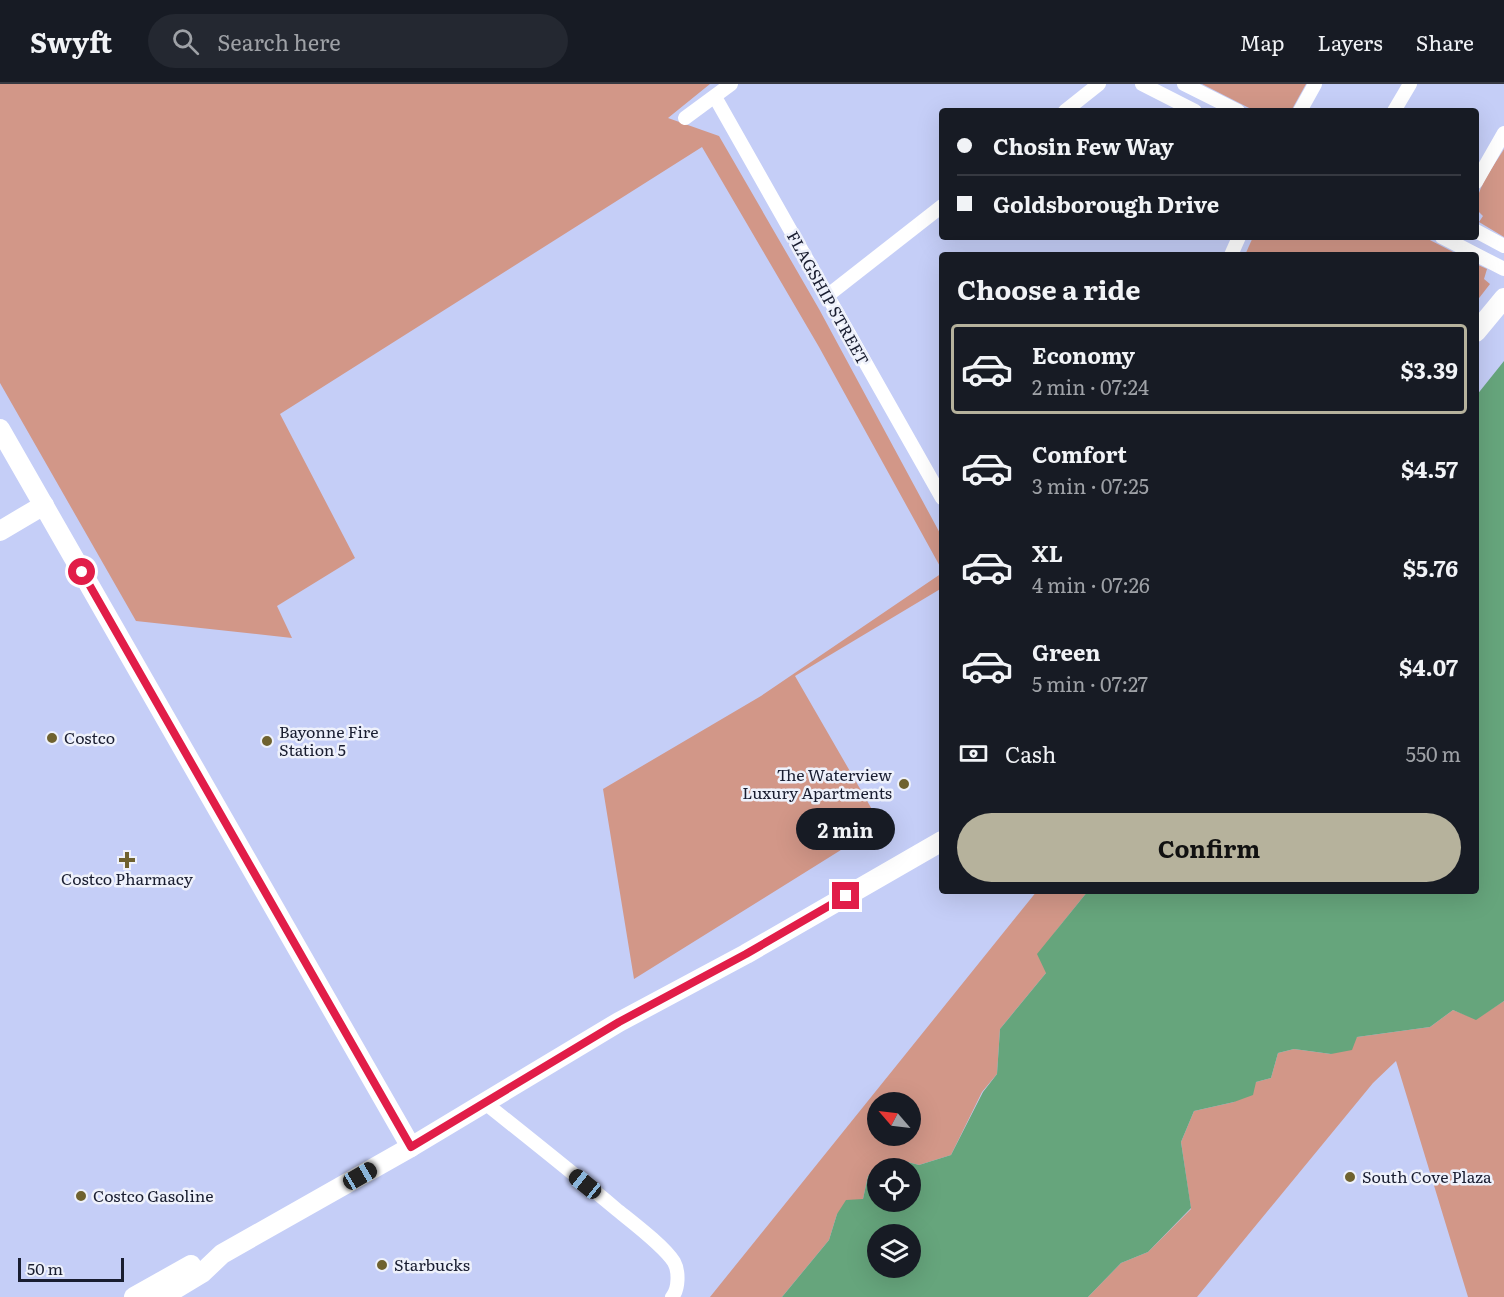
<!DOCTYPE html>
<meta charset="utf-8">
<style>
:root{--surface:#171b24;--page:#242831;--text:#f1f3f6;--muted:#9ea1a6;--line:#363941;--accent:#b6b29c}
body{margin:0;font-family:Literata,serif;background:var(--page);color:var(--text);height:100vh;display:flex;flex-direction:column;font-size:22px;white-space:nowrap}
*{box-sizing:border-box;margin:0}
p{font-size:20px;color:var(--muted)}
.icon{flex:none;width:33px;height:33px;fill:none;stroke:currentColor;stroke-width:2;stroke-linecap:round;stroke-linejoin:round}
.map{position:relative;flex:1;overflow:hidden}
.drawer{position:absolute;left:939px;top:168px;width:540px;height:642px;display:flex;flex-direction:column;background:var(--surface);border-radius:6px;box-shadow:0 6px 24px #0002}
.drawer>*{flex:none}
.guide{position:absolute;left:939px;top:24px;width:540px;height:132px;border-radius:6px;box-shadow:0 6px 24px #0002;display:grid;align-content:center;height:132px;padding:0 18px;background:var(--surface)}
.needle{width:39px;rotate:298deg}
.buttons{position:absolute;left:867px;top:1008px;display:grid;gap:12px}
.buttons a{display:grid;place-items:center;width:54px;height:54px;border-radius:50%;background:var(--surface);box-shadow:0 6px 24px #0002;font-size:30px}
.scale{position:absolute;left:18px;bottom:15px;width:106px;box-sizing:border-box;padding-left:6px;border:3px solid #191d30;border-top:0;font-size:16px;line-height:21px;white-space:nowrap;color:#191d30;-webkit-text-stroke:4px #eef1fb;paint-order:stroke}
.end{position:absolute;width:27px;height:27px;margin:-14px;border:8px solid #e11d48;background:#fff;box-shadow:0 0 0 3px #fff}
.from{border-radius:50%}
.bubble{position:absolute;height:42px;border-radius:21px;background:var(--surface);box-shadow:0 6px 24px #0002;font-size:20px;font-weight:700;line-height:42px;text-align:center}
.car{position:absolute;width:18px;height:36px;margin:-18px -9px;border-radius:8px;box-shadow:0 0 4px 2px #0007;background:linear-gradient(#222 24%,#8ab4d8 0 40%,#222 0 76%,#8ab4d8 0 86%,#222 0)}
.guide b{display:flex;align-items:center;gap:21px;height:57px;font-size:22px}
.guide b+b{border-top:2px solid var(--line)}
.guide i{width:15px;height:15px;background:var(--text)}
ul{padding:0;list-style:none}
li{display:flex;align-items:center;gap:18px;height:90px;margin:0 12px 9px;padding:0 6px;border:3px solid transparent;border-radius:6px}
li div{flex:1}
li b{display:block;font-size:22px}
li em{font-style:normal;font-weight:700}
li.current{border-color:var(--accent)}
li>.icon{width:54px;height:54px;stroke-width:1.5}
h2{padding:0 18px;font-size:27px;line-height:72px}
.pay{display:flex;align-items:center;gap:15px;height:66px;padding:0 18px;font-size:22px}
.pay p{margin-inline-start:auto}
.primary-button{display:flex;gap:12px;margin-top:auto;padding:12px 18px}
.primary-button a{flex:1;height:69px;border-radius:36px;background:var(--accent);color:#111;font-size:24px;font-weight:700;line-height:69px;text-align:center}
header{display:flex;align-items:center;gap:36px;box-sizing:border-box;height:84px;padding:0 30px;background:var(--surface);border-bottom:2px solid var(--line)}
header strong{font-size:28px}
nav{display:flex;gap:33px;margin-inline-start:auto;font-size:21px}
.search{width:420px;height:54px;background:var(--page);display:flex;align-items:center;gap:15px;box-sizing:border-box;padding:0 21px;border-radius:33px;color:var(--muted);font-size:22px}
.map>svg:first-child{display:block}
</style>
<header>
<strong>Swyft</strong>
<div class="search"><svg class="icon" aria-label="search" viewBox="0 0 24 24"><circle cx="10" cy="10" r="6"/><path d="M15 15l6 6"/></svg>Search here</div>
<nav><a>Map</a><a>Layers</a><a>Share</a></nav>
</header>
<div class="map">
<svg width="1504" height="1213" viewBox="0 0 1504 1213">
<rect width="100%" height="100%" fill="#c5cef7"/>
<g fill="#d29788" fill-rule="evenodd">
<path d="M0,0H710L668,34L719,52L819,225L942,453V486L819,263L702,63L280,330L355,474L277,522L292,554L136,537L0,299Z"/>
<path d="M1202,0H1306L1291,27H1255Z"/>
<path d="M1504,65V153L1479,138L1483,132L1476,125C1476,104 1494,82 1504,65Z"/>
<path d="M1253,153H1424L1459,171H1245Z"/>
<path d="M1476,180L1487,185L1484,195L1490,200L1476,218Z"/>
<path d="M942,489V504L795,592L881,741L634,895L603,705L761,612Z"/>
<path d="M1037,807H1088L1055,848L1046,889L1000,945L997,990L982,1008L951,1071L919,1081L896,1075L879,1080L868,1092L863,1115L837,1130L829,1156L782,1213H710ZM878,1018H910V1052H878Z"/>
<path d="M1504,917V1213H1468L1396,977L1373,999L1197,1213H1088L1121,1179L1148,1168L1191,1125L1181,1058L1194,1027L1234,1018L1256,998L1271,994L1278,969L1294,965L1331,970L1357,953L1430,943L1453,926L1476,935Z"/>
</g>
<path fill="#66a57c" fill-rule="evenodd" d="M1504,277V917L1476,936L1453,926L1430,943L1357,953L1352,966L1331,970L1294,965L1278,969L1271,994L1256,998L1253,1011L1234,1018L1194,1027L1181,1058L1191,1124L1148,1168L1121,1179L1088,1213H782L829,1156L837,1130L846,1116L863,1115L868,1092L879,1080L896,1075L919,1081L951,1071L983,1008L997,990L1000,945L1046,889L1037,870L1088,807H1476V312ZM878,1084H910V1118H878ZM878,1150H910V1184H878Z"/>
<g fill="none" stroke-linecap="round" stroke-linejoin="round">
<g stroke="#fff" stroke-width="14">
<path d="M1142,0L1195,27"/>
<path d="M1184,0L1238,27"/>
<path d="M715,13L942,414"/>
<path d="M1065,27L1099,0"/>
<path d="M1300,27L1315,0"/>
<path d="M1394,27L1410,0"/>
<path d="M685,34L731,0"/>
<path d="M1476,98L1504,49"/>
<path d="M1476,147L1504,162"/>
<path d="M1442,153L1504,185"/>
<path d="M1231,171L1239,153"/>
<path d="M827,212L942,122"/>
<path d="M485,1019C529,1054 573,1089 616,1125C632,1138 664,1162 674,1178C679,1187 679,1205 672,1213"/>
</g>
<g stroke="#fff" stroke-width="20">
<path d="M1476,248L1504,214"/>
<path d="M0,345L411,1063"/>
<path d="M0,447L44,421"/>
<path d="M134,1213L191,1181"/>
<path d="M162,1213L202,1189L222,1170L411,1063L619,938L746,870L942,757"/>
</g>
</g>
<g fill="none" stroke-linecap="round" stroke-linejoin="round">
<path stroke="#e11d48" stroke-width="8" d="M82,488L411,1063L619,938L746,870L846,812"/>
</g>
<g fill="#6f622f" stroke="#eef1fb" stroke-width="2">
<circle cx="52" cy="654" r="6"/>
<circle cx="267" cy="657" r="6"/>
<circle cx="904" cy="700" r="6"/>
<path d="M124 767h6v6h6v6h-6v6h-6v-6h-6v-6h6z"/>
<circle cx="1350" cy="1093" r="6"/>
<circle cx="81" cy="1112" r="6"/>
<circle cx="382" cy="1181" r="6"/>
</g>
<g text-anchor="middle" stroke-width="5" stroke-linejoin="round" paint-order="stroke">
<g font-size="16" fill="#191d30" stroke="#eef1fb">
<text transform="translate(828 214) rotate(61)" y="6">FLAGSHIP STREET</text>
</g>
<g font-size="16" fill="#191d30" stroke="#eef1fb" text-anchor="start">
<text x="279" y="654">Bayonne Fire<tspan x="279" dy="18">Station 5</tspan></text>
<text x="64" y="660">Costco</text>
<text x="892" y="697" text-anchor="end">The Waterview<tspan x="892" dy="18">Luxury Apartments</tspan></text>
<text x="127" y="801" text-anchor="middle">Costco Pharmacy</text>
<text x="1362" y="1099">South Cove Plaza</text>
<text x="93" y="1118">Costco Gasoline</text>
<text x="394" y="1187">Starbucks</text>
</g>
</g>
</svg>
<div class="buttons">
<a><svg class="needle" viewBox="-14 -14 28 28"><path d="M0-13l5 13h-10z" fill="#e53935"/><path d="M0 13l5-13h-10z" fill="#9ea1a6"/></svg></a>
<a><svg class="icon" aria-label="locate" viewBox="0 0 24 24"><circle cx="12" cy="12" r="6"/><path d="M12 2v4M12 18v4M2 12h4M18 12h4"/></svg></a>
<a><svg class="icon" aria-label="layers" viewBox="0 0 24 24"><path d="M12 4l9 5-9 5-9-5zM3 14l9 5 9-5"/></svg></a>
</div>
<div class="scale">50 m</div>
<i class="end from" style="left:82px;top:488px"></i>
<i class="end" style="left:846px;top:812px"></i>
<div class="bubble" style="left:796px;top:724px;width:99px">2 min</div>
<i class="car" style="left:360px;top:1092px;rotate:60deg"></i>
<i class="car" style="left:585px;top:1100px;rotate:309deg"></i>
<div class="guide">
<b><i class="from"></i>Chosin Few Way</b>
<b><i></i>Goldsborough Drive</b>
</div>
<section class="drawer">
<h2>Choose a ride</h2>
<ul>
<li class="current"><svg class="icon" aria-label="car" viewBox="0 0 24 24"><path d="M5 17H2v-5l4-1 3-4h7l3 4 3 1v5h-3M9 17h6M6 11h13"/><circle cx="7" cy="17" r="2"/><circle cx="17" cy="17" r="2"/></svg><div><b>Economy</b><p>2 min · 07:24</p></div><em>$3.39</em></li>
<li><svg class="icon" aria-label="car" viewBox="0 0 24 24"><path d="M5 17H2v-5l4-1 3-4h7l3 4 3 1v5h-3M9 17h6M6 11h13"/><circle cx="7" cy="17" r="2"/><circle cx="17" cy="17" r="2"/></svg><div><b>Comfort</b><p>3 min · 07:25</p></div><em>$4.57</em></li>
<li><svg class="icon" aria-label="car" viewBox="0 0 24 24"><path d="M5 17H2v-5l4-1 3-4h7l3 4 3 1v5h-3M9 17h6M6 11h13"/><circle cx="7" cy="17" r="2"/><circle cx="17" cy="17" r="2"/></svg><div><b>XL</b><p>4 min · 07:26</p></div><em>$5.76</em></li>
<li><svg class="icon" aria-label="car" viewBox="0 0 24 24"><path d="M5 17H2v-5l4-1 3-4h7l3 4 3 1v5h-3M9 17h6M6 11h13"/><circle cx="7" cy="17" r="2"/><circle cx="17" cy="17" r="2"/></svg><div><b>Green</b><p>5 min · 07:27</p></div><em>$4.07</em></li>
</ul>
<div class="pay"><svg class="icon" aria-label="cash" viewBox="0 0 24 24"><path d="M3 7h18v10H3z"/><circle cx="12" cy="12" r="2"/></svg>Cash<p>550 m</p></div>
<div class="primary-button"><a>Confirm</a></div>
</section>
</div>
